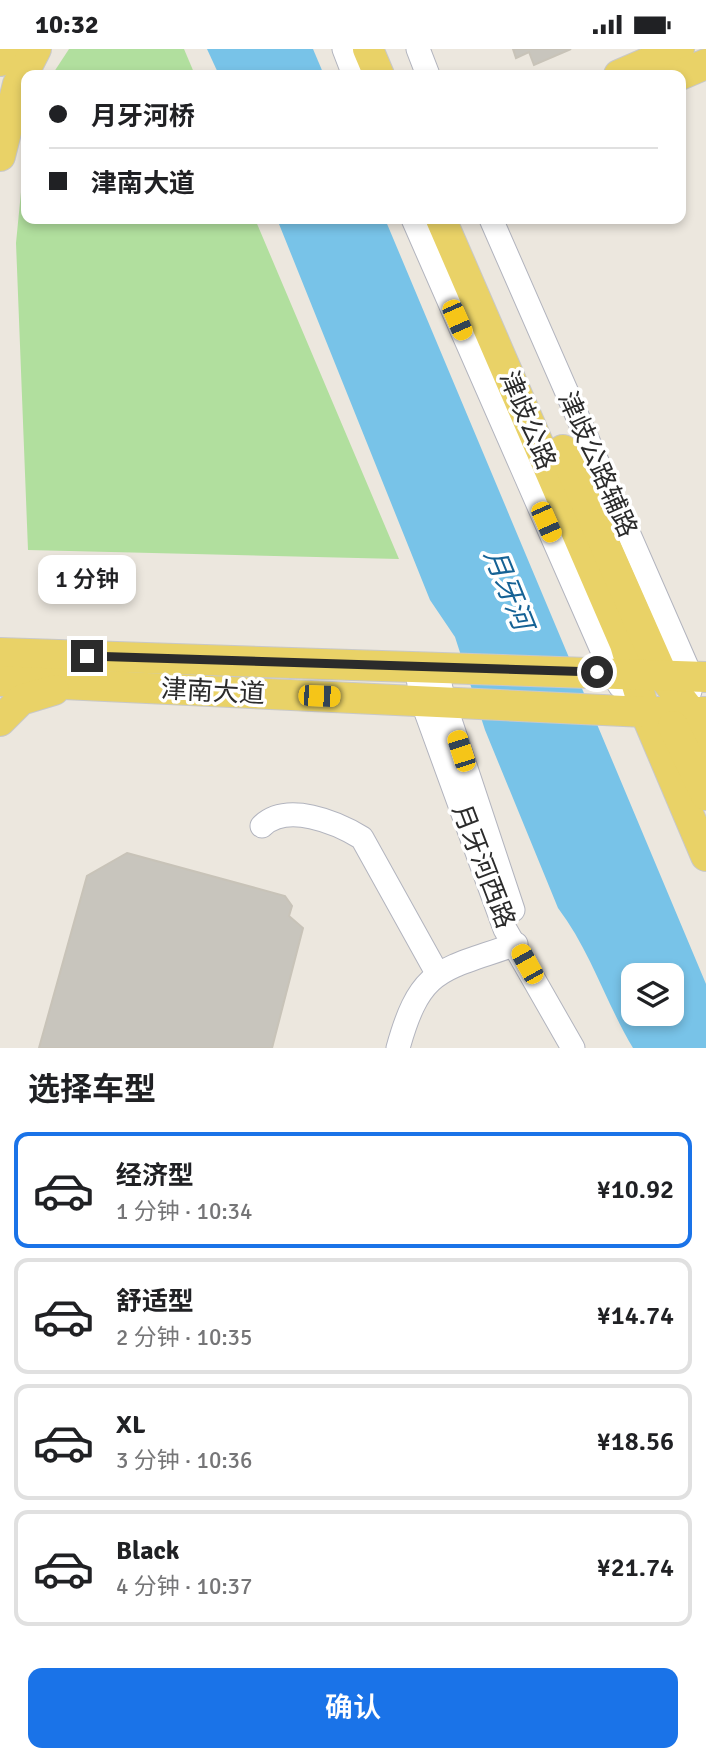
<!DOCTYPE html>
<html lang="zh">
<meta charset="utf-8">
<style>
:root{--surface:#fff;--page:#f2f2f2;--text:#202124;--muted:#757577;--line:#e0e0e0;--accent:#1a73e8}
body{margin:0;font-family:Signika,"Noto Sans SC",sans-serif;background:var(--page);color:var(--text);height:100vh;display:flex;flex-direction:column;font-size:26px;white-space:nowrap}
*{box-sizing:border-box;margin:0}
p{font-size:23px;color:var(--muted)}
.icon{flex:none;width:38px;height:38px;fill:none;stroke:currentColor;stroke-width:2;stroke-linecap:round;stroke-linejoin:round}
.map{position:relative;height:999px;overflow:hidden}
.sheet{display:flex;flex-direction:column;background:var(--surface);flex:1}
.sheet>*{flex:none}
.guide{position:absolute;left:21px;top:21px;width:665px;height:154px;border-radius:14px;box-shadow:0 4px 10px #0003;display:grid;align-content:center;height:154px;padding:0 28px;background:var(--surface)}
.fabs{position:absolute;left:621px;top:914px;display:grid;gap:14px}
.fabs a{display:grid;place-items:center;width:63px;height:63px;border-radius:14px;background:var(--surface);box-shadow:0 4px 10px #0003;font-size:35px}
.end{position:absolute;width:32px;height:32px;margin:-16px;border:9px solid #2b2b2b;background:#fff;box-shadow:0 0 0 4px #fff}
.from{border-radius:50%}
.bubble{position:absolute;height:49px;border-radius:14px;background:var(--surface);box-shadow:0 4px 10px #0003;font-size:23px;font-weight:600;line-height:49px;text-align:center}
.car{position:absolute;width:21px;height:42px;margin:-21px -10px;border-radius:9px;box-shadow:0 0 5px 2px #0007;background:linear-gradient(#f5c518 24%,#345 0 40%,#f5c518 0 76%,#345 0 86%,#f5c518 0)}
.guide b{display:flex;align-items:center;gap:24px;height:66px;font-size:26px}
.guide b+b{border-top:2px solid var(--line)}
.guide i{width:18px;height:18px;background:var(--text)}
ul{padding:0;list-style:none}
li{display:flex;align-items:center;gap:21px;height:116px;margin:0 14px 10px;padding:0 14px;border:4px solid var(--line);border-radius:14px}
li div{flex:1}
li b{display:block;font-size:26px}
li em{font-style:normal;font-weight:600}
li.active{border-color:var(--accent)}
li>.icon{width:63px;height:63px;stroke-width:1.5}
h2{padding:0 28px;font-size:32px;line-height:84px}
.button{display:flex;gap:14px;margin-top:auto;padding:14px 28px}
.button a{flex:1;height:80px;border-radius:14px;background:var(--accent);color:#fff;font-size:28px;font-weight:600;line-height:80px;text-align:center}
.status{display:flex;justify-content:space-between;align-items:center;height:49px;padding:0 35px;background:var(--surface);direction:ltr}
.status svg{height:19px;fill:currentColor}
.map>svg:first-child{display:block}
</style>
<div class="status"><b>10:32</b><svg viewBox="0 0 49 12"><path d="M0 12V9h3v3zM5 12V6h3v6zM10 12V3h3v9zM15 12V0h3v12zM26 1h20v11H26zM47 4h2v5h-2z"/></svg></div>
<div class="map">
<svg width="706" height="999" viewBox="0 0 706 999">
<rect width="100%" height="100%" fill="#ece7de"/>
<g fill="#b1df9e">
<path d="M69,0H184L195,26H52Z"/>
<path d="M26,92V170H255L399,510L28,501L16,194Z"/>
</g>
<g fill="#78c3e8" fill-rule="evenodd">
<path d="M207,0H313L324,26H219Z"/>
<path d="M277,170H385L706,935V999H633C606,954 590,901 558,859L485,681L455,588L430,551ZM634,926H672V964H634Z"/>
</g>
<g fill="#c8c5bd" stroke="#c8c3b8" stroke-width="2">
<path d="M513,0H571L534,16L529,3L516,9Z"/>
<path d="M127,804L285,847L292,857L289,867L303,879L272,999H39L87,827Z"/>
</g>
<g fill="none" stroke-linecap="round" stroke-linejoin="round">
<defs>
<g id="minor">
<path d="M344,0L354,26"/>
<path d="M418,0L428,26"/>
<path d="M413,170L612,624L620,637"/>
<path d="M491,170L691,627L690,642"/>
<path d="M436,617L444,653L513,861"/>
<path d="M416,618L422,652L505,880L573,999"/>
<path d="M262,777C287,753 336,773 362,789L437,924"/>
<path d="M398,999C421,916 442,922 516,895"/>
</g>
<g id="major">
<path d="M368,0L379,26"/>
<path d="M0,12L6,0"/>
<path d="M619,26L679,0"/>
<path d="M680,26L706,15"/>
<path d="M0,107L18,35L36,0"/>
<path d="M441,170L625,595L645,663L706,807"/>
<path d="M563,401L663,627L690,662L706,697"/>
<path d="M0,604L706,628"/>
<path d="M0,632L645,663H706"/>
<path d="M0,672L21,651L54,641"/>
<path d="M673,677L706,746"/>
</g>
</defs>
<use href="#minor" stroke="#b2b4be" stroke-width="25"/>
<use href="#major" stroke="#c8c8c8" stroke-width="32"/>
<use href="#minor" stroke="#fff" stroke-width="23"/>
<use href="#major" stroke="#e9d267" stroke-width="30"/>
</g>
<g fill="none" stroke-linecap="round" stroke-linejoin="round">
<path stroke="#2b2b2b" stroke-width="9" d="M87,607L597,623"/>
</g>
<g text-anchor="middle" stroke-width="7" stroke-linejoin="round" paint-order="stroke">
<g font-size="26" fill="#2b2b2b" stroke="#fff">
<text transform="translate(528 371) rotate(67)" y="9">津歧公路</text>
<text transform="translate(598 415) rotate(66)" y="9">津歧公路辅路</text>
<text transform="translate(213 642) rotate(3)" y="9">津南大道</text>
<text transform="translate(484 817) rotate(69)" y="9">月牙河西路</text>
</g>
<g font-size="28" font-style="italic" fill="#156295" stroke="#fff">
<text transform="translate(509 540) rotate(68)" y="10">月牙河</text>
</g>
</g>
</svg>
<div class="fabs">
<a><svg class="icon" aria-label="layers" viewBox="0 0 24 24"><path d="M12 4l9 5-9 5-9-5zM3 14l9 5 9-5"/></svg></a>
</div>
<i class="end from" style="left:597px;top:623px"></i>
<i class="end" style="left:87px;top:607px"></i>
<div class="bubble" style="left:38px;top:506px;width:98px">1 分钟</div>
<i class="car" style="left:457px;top:271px;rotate:156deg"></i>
<i class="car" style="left:546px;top:473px;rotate:156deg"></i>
<i class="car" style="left:319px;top:647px;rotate:92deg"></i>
<i class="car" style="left:461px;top:702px;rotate:342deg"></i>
<i class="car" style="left:527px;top:915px;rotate:331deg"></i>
<div class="guide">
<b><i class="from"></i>月牙河桥</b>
<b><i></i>津南大道</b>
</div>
</div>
<section class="sheet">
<h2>选择车型</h2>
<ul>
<li class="active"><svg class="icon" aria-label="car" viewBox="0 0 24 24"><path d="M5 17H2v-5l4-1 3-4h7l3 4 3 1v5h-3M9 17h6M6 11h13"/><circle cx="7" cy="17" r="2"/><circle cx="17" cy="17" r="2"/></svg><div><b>经济型</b><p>1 分钟 · 10:34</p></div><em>¥10.92</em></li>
<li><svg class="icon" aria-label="car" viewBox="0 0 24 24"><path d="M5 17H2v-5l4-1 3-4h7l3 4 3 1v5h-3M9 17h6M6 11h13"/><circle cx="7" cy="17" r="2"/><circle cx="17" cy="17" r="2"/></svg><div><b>舒适型</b><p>2 分钟 · 10:35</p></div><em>¥14.74</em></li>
<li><svg class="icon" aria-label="car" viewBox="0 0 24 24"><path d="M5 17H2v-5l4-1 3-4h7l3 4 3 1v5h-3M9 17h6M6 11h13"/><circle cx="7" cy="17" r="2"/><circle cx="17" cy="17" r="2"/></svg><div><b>XL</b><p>3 分钟 · 10:36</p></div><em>¥18.56</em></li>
<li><svg class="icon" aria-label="car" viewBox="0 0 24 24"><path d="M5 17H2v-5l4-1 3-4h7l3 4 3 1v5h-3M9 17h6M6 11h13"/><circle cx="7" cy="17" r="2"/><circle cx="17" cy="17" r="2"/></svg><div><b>Black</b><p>4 分钟 · 10:37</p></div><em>¥21.74</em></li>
</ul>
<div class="button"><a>确认</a></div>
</section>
